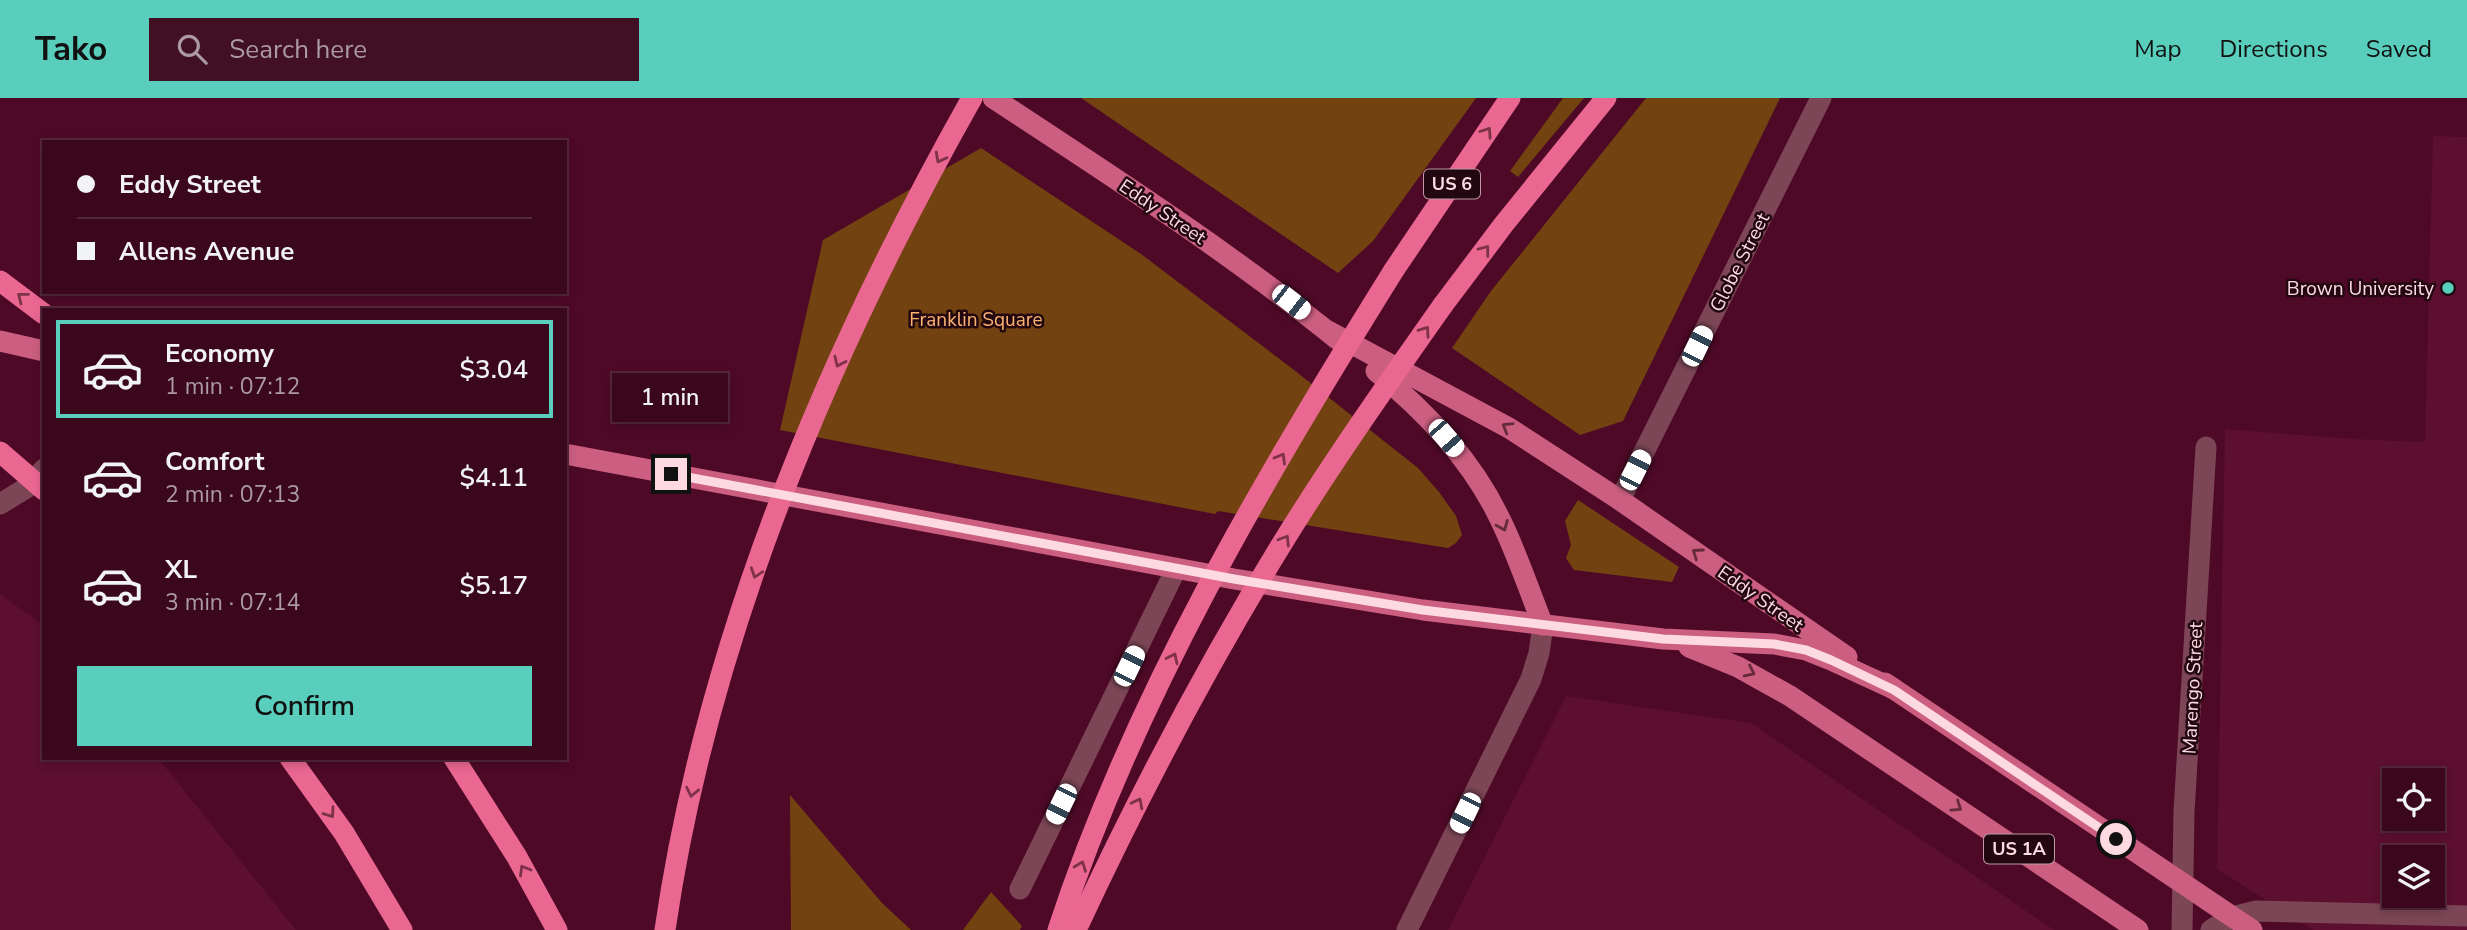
<!DOCTYPE html>
<meta charset="utf-8">
<style>
:root{--surface:#3a071c;--page:#411025;--text:#f1f3f6;--muted:#ab99a3;--line:#54283b;--accent:#5acebc}
body{margin:0;font-family:"Nunito Sans",sans-serif;background:var(--page);color:var(--text);height:100vh;display:flex;flex-direction:column;font-size:26px;white-space:nowrap}
*{box-sizing:border-box;margin:0}
p{font-size:23px;color:var(--muted)}
.icon{flex:none;width:38px;height:38px;fill:none;stroke:currentColor;stroke-width:2;stroke-linecap:round;stroke-linejoin:round}
.map{position:relative;flex:1;overflow:hidden}
.panel{position:absolute;left:42px;top:210px;width:525px;height:452px;display:flex;flex-direction:column;background:var(--surface);border-radius:0px;box-shadow:0 4px 10px #0003,0 0 0 2px var(--line)}
.panel>*{flex:none}
.top-card{position:absolute;left:42px;top:42px;width:525px;height:154px;border-radius:0px;box-shadow:0 4px 10px #0003,0 0 0 2px var(--line);display:grid;align-content:center;height:154px;padding:0 35px;background:var(--surface)}
.fabs{position:absolute;left:2382px;top:670px;display:grid;gap:14px}
.fabs a{display:grid;place-items:center;width:63px;height:63px;border-radius:0px;background:var(--surface);box-shadow:0 4px 10px #0003,0 0 0 2px var(--line);font-size:35px}
.end{position:absolute;width:32px;height:32px;margin:-16px;border:9px solid #fdd9e2;background:#111;box-shadow:0 0 0 4px #111}
.from{border-radius:50%}
.bubble{position:absolute;height:49px;border-radius:0px;background:var(--surface);box-shadow:0 4px 10px #0003,0 0 0 2px var(--line);font-size:23px;font-weight:600;line-height:49px;text-align:center}
.car{position:absolute;width:21px;height:42px;margin:-21px -10px;border-radius:9px;box-shadow:0 0 5px 2px #0007;background:linear-gradient(#fff 24%,#345 0 40%,#fff 0 76%,#345 0 86%,#fff 0)}
.top-card b{display:flex;align-items:center;gap:24px;height:66px;font-size:26px}
.top-card b+b{border-top:2px solid var(--line)}
.top-card i{width:18px;height:18px;background:var(--text)}
ul{padding:12px 0 0;list-style:none}
li{display:flex;align-items:center;gap:21px;height:98px;margin:0 14px 10px;padding:0 21px;border:4px solid transparent;border-radius:0px}
li div{flex:1}
li b{display:block;font-size:26px}
li em{font-style:normal;font-weight:600}
li.on{border-color:var(--accent)}
li>.icon{width:63px;height:63px;stroke-width:1.5}
.primary-button{display:flex;gap:14px;margin-top:auto;padding:14px 35px}
.primary-button a{flex:1;height:80px;border-radius:0px;background:var(--accent);color:#111;font-size:28px;font-weight:600;line-height:80px;text-align:center}
header{display:flex;align-items:center;gap:42px;box-sizing:border-box;height:98px;padding:0 35px;background:var(--accent);color:#111}
header strong{font-size:33px}
nav{display:flex;gap:38px;margin-inline-start:auto;font-size:24px}
.search{width:490px;height:63px;background:var(--page);display:flex;align-items:center;gap:18px;box-sizing:border-box;padding:0 24px;border-radius:0px;color:var(--muted);font-size:26px}
.map>svg:first-child{display:block}
</style>
<header>
<strong>Tako</strong>
<div class="search"><svg class="icon" aria-label="search" viewBox="0 0 24 24"><circle cx="10" cy="10" r="6"/><path d="M15 15l6 6"/></svg>Search here</div>
<nav><a>Map</a><a>Directions</a><a>Saved</a></nav>
</header>
<div class="map">
<svg width="2467" height="832" viewBox="0 0 2467 832">
<rect width="100%" height="100%" fill="#4e0926"/>
<g fill="#5c0f2f" fill-rule="evenodd">
<path d="M2433,38L2467,39V832H2313L2217,771L2225,331L2353,341L2425,344ZM2394,682H2432V721H2394ZM2394,760H2432V798H2394Z"/>
<path d="M0,496L44,528V660H158L296,832H0Z"/>
<path d="M1566,598L1751,625L2054,832H1448Z"/>
</g>
<g fill="#724210">
<path d="M1081,0H1476L1373,143L1338,175Z"/>
<path d="M1563,0H1584L1518,79L1510,73Z"/>
<path d="M1646,0H1780L1623,323L1580,337L1452,250L1491,193Z"/>
<path d="M981,50L1141,156L1294,272L1418,370L1439,394L1456,418L1462,437L1456,445L1448,450L1218,413L1215,416L780,332L823,142Z"/>
<path d="M1578,402L1679,469L1672,484L1574,472L1566,460L1571,447L1565,423Z"/>
<path d="M790,697L882,805L911,832H791Z"/>
<path d="M991,794L1022,828L1020,832H963Z"/>
</g>
<g fill="none" stroke-linecap="round" stroke-linejoin="round">
<g stroke="#7c4656" stroke-width="21">
<path d="M1620,402L1821,0"/>
<path d="M0,406L28,389L44,371"/>
<path d="M1020,791L1176,471"/>
<path d="M1407,832L1531,581L1539,555L1543,527"/>
<path d="M2182,832L2184,714L2206,349"/>
<path d="M2211,832L2232,819L2256,813L2467,818"/>
</g>
<g stroke="#cb5e81" stroke-width="21">
<path d="M993,0C1110,77 1228,153 1337,241"/>
<path d="M1328,233L1509,330L1620,402L1847,559"/>
<path d="M0,243L44,253"/>
<path d="M1376,273C1424,312 1470,360 1498,417C1516,452 1528,490 1543,527"/>
<path d="M565,356L1234,481L1423,512L1663,541L1774,546L1806,552L1831,562L1894,591"/>
<path d="M1689,549L1738,569L1790,598L2138,832"/>
<path d="M1885,585L2252,832"/>
</g>
<g stroke="#ea6792" stroke-width="21">
<path d="M1394,172L1510,0"/>
<path d="M0,183L44,216"/>
<path d="M1443,207L1504,126L1606,0"/>
<path d="M290,660L344,735L402,832"/>
<path d="M454,660L517,759L557,832"/>
</g>
<g stroke="#ea6792" stroke-width="21">
<path d="M0,354L44,392"/>
<path d="M665,832C707,541 828,255 972,0"/>
<path d="M1058,832C1135,597 1264,381 1394,172"/>
<path d="M1076,832C1138,699 1206,569 1283,444C1333,363 1388,285 1443,207"/>
</g>
</g>
<defs><path id="oneway-chevron" d="M-2-3.5L2.5 0L-2 3.5" fill="none" stroke-width="1.6" stroke-linecap="round" stroke-linejoin="round" transform="scale(1.75)"/></defs>
<g stroke="#7d324a">
<use href="#oneway-chevron" transform="translate(1487 34) rotate(-56)"/>
<use href="#oneway-chevron" transform="translate(940 60) rotate(118)"/>
<use href="#oneway-chevron" transform="translate(1485 152) rotate(-53)"/>
<use href="#oneway-chevron" transform="translate(22 199) rotate(-142)"/>
<use href="#oneway-chevron" transform="translate(1425 233) rotate(-55)"/>
<use href="#oneway-chevron" transform="translate(839 264) rotate(115)"/>
<use href="#oneway-chevron" transform="translate(1281 360) rotate(-60)"/>
<use href="#oneway-chevron" transform="translate(1285 442) rotate(-58)"/>
<use href="#oneway-chevron" transform="translate(756 475) rotate(109)"/>
<use href="#oneway-chevron" transform="translate(1173 560) rotate(-64)"/>
<use href="#oneway-chevron" transform="translate(692 694) rotate(102)"/>
<use href="#oneway-chevron" transform="translate(1138 705) rotate(-63)"/>
<use href="#oneway-chevron" transform="translate(330 715) rotate(55)"/>
<use href="#oneway-chevron" transform="translate(1081 768) rotate(-69)"/>
<use href="#oneway-chevron" transform="translate(524 772) rotate(-120)"/>
</g>
<g stroke="#662a3d">
<use href="#oneway-chevron" transform="translate(1507 329) rotate(-149)"/>
<use href="#oneway-chevron" transform="translate(1503 428) rotate(67)"/>
<use href="#oneway-chevron" transform="translate(1697 455) rotate(-145)"/>
<use href="#oneway-chevron" transform="translate(1750 574) rotate(26)"/>
<use href="#oneway-chevron" transform="translate(1957 709) rotate(34)"/>
</g>
<g fill="none" stroke-linecap="round" stroke-linejoin="round">
<path stroke="#fdd9e2" stroke-width="9" d="M671,376L1234,481L1423,512L1663,541L1774,546L1806,552L1831,562L1894,592L2116,741"/>
</g>
<circle fill="#5acebc" stroke="#230710" stroke-width="2.5" cx="2448" cy="190" r="7"/>
<g text-anchor="middle" stroke-width="5" stroke-linejoin="round" paint-order="stroke">
<g fill="#230710" stroke="#bc9aa3" stroke-width="2">
<rect x="1424" y="71.5" width="56" height="29" rx="5"/>
<rect x="1984" y="736.5" width="70" height="29" rx="5"/>
</g>
<g font-size="18" font-weight="bold" fill="#fdd9e2">
<text x="1452" y="92">US 6</text>
<text x="2019" y="757">US 1A</text>
</g>
<g font-size="19" fill="#fdd9e2" stroke="#230710">
<text transform="translate(1163 113) rotate(34)" y="7">Eddy Street</text>
<text transform="translate(1739 164) rotate(-63)" y="7">Globe Street</text>
<text transform="translate(1761 500) rotate(35)" y="7">Eddy Street</text>
<text transform="translate(2192 590) rotate(-87)" y="7">Marengo Street</text>
</g>
<g font-size="19" fill="#fdd9e2" stroke="#230710" text-anchor="end">
<text x="2434" y="197">Brown University</text>
</g>
<g font-size="19" fill="#fcb371" stroke="#230710">
<text x="976" y="228">Franklin Square</text>
</g>
</g>
</svg>
<div class="fabs">
<a><svg class="icon" aria-label="locate" viewBox="0 0 24 24"><circle cx="12" cy="12" r="6"/><path d="M12 2v4M12 18v4M2 12h4M18 12h4"/></svg></a>
<a><svg class="icon" aria-label="layers" viewBox="0 0 24 24"><path d="M12 4l9 5-9 5-9-5zM3 14l9 5 9-5"/></svg></a>
</div>
<i class="end from" style="left:2116px;top:741px"></i>
<i class="end" style="left:671px;top:376px"></i>
<div class="bubble" style="left:612px;top:275px;width:116px">1 min</div>
<i class="car" style="left:1291px;top:204px;rotate:128deg"></i>
<i class="car" style="left:1697px;top:248px;rotate:26deg"></i>
<i class="car" style="left:1446px;top:340px;rotate:139deg"></i>
<i class="car" style="left:1635px;top:372px;rotate:27deg"></i>
<i class="car" style="left:1129px;top:568px;rotate:26deg"></i>
<i class="car" style="left:1061px;top:706px;rotate:206deg"></i>
<i class="car" style="left:1465px;top:715px;rotate:206deg"></i>
<div class="top-card">
<b><i class="from"></i>Eddy Street</b>
<b><i></i>Allens Avenue</b>
</div>
<section class="panel">
<ul>
<li class="on"><svg class="icon" aria-label="car" viewBox="0 0 24 24"><path d="M5 17H2v-5l4-1 3-4h7l3 4 3 1v5h-3M9 17h6M6 11h13"/><circle cx="7" cy="17" r="2"/><circle cx="17" cy="17" r="2"/></svg><div><b>Economy</b><p>1 min · 07:12</p></div><em>$3.04</em></li>
<li><svg class="icon" aria-label="car" viewBox="0 0 24 24"><path d="M5 17H2v-5l4-1 3-4h7l3 4 3 1v5h-3M9 17h6M6 11h13"/><circle cx="7" cy="17" r="2"/><circle cx="17" cy="17" r="2"/></svg><div><b>Comfort</b><p>2 min · 07:13</p></div><em>$4.11</em></li>
<li><svg class="icon" aria-label="car" viewBox="0 0 24 24"><path d="M5 17H2v-5l4-1 3-4h7l3 4 3 1v5h-3M9 17h6M6 11h13"/><circle cx="7" cy="17" r="2"/><circle cx="17" cy="17" r="2"/></svg><div><b>XL</b><p>3 min · 07:14</p></div><em>$5.17</em></li>
</ul>
<div class="primary-button"><a>Confirm</a></div>
</section>
</div>
